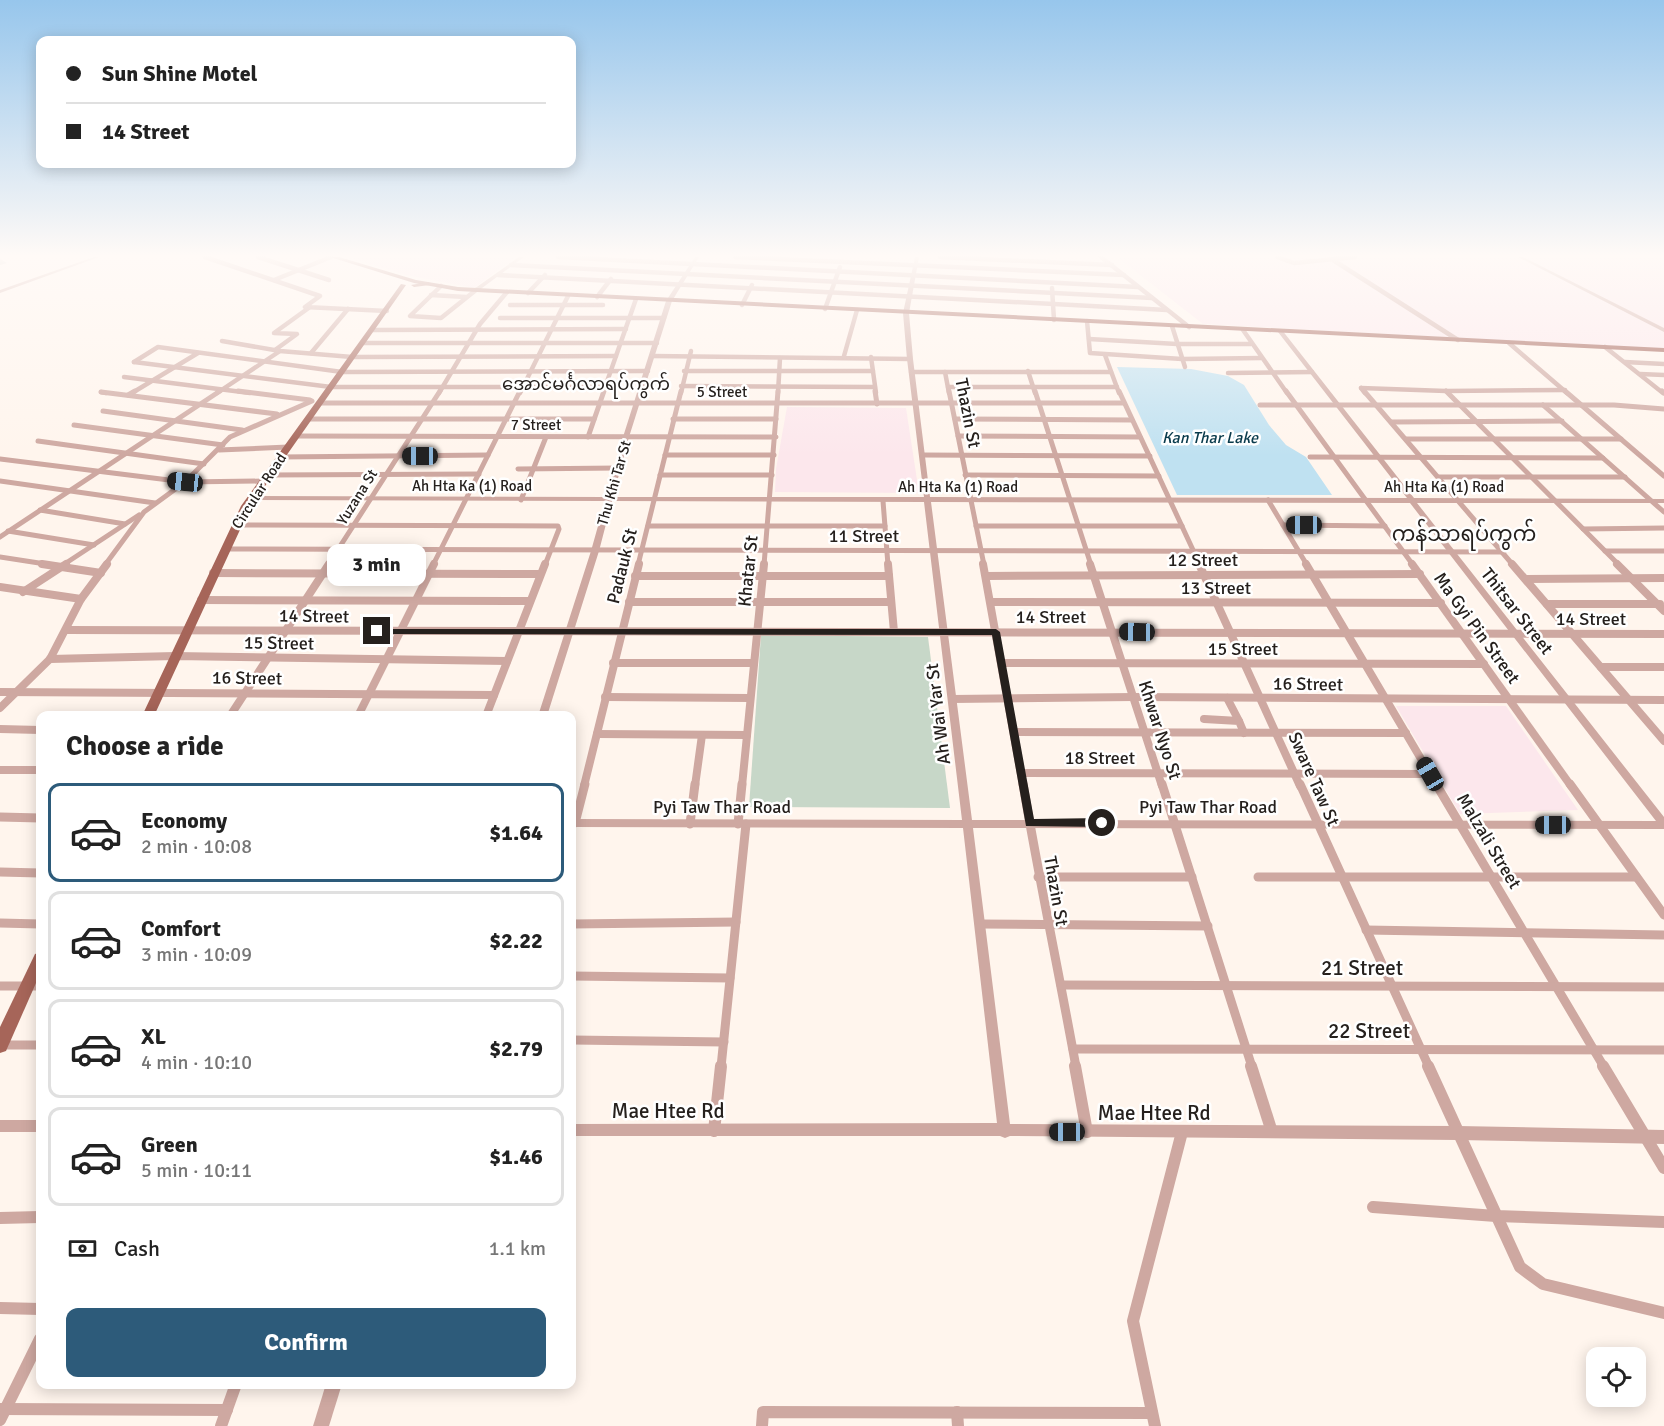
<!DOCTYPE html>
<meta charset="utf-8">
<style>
:root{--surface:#fff;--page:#f6f6f6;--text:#222;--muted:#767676;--line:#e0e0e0;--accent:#2d5b7a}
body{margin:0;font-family:Signika,"Noto Sans Myanmar",sans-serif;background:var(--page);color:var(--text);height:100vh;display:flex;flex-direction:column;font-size:22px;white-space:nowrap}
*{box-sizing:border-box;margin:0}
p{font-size:20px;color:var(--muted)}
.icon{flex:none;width:33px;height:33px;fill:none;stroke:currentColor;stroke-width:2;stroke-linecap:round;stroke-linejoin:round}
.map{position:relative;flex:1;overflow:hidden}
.side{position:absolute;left:36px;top:711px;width:540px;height:678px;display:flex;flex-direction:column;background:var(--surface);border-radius:12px;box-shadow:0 3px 15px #0003}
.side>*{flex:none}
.guide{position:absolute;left:36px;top:36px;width:540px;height:132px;border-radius:12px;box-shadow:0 3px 15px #0003;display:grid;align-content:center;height:132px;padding:0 30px;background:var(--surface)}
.tools{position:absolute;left:1586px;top:1347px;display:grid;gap:12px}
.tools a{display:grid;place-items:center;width:60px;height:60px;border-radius:12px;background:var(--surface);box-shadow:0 3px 15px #0003;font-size:30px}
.end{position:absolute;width:27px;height:27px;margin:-14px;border:8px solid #25201d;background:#fff;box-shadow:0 0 0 3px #fff}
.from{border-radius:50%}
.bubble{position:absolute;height:42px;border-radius:12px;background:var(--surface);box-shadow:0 3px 15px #0003;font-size:20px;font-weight:700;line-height:42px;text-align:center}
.car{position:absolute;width:18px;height:36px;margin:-18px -9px;border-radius:8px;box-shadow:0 0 4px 2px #0007;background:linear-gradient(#222 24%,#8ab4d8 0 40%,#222 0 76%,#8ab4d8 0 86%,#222 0)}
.guide b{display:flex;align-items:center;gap:21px;height:57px;font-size:22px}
.guide b+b{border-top:2px solid var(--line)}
.guide i{width:15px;height:15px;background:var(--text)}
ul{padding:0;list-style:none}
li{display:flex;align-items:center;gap:18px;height:99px;margin:0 12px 9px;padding:0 18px;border:3px solid var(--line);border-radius:12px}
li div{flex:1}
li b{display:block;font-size:22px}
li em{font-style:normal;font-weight:700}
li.selected{border-color:var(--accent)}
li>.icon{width:54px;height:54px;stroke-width:1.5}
h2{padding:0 30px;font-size:27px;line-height:72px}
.pay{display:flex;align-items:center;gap:15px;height:66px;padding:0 30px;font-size:22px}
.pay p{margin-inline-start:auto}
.action{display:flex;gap:12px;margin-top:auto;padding:12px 30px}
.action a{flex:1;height:69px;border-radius:12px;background:var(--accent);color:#fff;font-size:24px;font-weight:700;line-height:69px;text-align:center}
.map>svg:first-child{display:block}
</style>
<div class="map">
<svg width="1664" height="1426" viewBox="0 0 1664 1426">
<rect width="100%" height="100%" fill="#fff5ed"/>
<g fill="#fce7ec">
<path d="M349,257H516L474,288L406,275Z"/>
<path d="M1117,257H1664V349L1203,324Z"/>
<path d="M787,407L906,408L919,493L775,492L776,469Z"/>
<path d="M1396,706H1506L1578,810L1460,814Z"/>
</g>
<path fill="#c7d7c8" d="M761,635L928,637L950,808L749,807Z"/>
<path fill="#bfe1f1" d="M1117,367L1191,369L1228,376L1244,385L1269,425L1286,445L1306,457L1332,495H1177Z"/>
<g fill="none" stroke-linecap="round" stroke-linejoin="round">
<path fill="#b6ada7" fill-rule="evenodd" d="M0,259L7,263L0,265Z"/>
<g stroke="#cea8a1" stroke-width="4.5">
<path d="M205,257L320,296L305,307L387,311"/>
<path d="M258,257L329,280"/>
<path d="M558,257L1138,287"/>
<path d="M735,257L1124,275"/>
<path d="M940,257L1112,265"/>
<path d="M1101,257L1189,327"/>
<path d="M1277,257L1294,263L1355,257"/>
<path d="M1333,260L1458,340"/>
<path d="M511,265L1152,298"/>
<path d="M498,275L1167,310"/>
<path d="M274,280L331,257"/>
<path d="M441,286L410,316L441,318L476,290"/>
<path d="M1052,288L1054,320"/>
<path d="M528,293L545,275"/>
<path d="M431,295L466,297"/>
<path d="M597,297L611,279"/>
<path d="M510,305H603"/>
<path d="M742,305L752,285"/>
<path d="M825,309L840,267"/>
<path d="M500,318H664"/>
<path d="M1087,321L1090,353L1182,359L1261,358"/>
<path d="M1172,326L1185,367"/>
<path d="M373,330L626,329"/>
<path d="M1243,330L1287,393"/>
<path d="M1089,339L1177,344H1251"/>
<path d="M222,341L280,351L352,357L616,356"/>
<path d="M363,343H657"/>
<path d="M1509,343L1567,393"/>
<path d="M1605,347L1663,393"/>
<path d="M275,350L297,334L274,333L310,307"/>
<path d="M311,353L348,309"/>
<path d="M1105,355L1119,393"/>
<path d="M652,356L910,359"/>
<path d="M844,356L857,310"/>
<path d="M871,357L876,393"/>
<path d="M134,362L158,347L342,372L648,371"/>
<path d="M134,362L331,387H607"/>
<path d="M1625,362L1664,364"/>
<path d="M684,371H873"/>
<path d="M1028,371L1035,393"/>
<path d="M911,372H1111"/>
<path d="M945,372L949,393"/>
<path d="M1228,373L1312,372"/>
<path d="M1640,374L1664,375"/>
<path d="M124,377L250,393"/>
<path d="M681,386L875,387"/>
<path d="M948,387H1117"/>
<path d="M1361,388L1365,393"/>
<path d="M1361,388L1446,391L1565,390"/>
<path d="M101,392L106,393"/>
<path d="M132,393L198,353"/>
<path d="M217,393L280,351"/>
<path d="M439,393L480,324L507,292"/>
<path d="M520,393L568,296"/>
<path d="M603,393L636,299"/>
<path d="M681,393L691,351"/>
<path d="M778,393L780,358"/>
</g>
<g stroke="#cea8a1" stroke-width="5">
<path d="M238,391L310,400"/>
<path d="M875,391L877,404"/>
<path d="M949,391L984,565"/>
<path d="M1035,391L1091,565"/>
<path d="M1119,391L1200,565"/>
<path d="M1286,391L1413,565"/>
<path d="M1364,391L1513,565"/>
<path d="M1446,391L1619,565"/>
<path d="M1565,391L1664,476"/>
<path d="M1662,391L1664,393"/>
<path d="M101,392L277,414"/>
<path d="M128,395L135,391"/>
<path d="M320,403H1123"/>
<path d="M1260,405H1614L1664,409"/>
<path d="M1543,405L1664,512"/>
<path d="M103,411L242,430"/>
<path d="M308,419H594"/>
<path d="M673,419H776"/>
<path d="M955,419L1132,420"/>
<path d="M1391,422L1562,421"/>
<path d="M74,425L223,445"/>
<path d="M296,436L776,437"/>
<path d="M958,436L1140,437"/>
<path d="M588,437L604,391"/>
<path d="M1406,439H1621"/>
<path d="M38,441L204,464"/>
<path d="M219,450L288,447"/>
<path d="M665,455H774"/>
<path d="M922,455L1150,456"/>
<path d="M280,457L488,455"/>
<path d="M1310,457L1603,458"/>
<path d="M0,459L185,482L264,481"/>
<path d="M518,469L618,468"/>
<path d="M268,475L479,474"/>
<path d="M660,475H772"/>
<path d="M965,475L1159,476"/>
<path d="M1439,477H1625"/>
<path d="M0,481L155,503"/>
<path d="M521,500L546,437"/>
<path d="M1268,500L1307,565"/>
<path d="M883,501L888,565"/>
<path d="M40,510L125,524"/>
<path d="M236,525L558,526L559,529L545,565"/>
<path d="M1283,525L1385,526"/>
<path d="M648,526H885"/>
<path d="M976,526H1182"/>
<path d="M1583,529L1664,528"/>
<path d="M8,531L94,545"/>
<path d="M0,537L220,391"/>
<path d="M225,549L1504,552"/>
<path d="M1605,551H1664"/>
<path d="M0,557L52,565"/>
<path d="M63,565L139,515"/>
<path d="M105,565L144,512L185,482L230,437L312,401"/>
<path d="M328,565L440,391"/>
<path d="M433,565L520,391"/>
<path d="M638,565L681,391"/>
<path d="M764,565L778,391"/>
</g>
<g stroke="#cea8a1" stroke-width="8">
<path d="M42,564L101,573"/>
<path d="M888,564L894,632"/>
<path d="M983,564L1023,786"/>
<path d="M1090,564L1162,786"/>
<path d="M1199,564L1300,786"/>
<path d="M1306,564L1437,786"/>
<path d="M1412,564L1571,786"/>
<path d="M1512,564L1664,741"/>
<path d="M1617,564L1664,611"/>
<path d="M213,573L540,574"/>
<path d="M635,576H889"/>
<path d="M986,576L1420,574"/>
<path d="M1526,579L1664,578"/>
<path d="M0,587L81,599"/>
<path d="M23,592L66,564"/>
<path d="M201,600L530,601"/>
<path d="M629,602H891"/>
<path d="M991,602L1441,603"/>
<path d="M1547,604H1660"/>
<path d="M66,630L1664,634"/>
<path d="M50,659L175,656L507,661"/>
<path d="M613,663H754"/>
<path d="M1002,663L1484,664"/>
<path d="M1601,667H1664"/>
<path d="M0,692L494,695"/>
<path d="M605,697L750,698"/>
<path d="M1227,698L1239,721"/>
<path d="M953,699L1134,697L1664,700"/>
<path d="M0,708L50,659L81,599L107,564"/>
<path d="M230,716L329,564"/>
<path d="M358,716L434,564"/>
<path d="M486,716L545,564"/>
<path d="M1204,719L1239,721L1244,733"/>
<path d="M0,729L40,730"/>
<path d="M1014,732L1406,733"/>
<path d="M597,734L747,735"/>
<path d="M0,770H40"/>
<path d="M1022,773L1430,774"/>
<path d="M584,786L639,564"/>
<path d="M695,786L702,735"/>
<path d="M742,786L764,564"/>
</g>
<g stroke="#cea8a1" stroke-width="9">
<path d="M1023,784C1039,879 1059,973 1076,1067"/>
<path d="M1162,784L1252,1067"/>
<path d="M1300,784L1429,1067"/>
<path d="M1436,784L1604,1067"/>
<path d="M1570,784L1664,915"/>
<path d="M0,817L40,818"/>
<path d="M575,823L585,784"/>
<path d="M690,824L695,784"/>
<path d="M738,824L742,784"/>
<path d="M0,872L40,873"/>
<path d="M1038,877H1192"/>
<path d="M1258,877H1636"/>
<path d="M0,923L40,924"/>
<path d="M572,924L736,922"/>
<path d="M980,924L1208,926"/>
<path d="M1366,930L1664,935"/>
<path d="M572,976L730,978"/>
<path d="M1061,985L1664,987"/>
<path d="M0,986H40"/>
<path d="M572,1040L724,1042"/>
<path d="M0,1045H40"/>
<path d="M1073,1049L1664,1050"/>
<path d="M721,1067L746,824"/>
</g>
<g stroke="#cea8a1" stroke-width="12">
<path d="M1075,1066L1087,1132"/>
<path d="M1251,1066L1272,1132"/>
<path d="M1428,1066L1520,1267L1543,1284L1664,1313"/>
<path d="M1603,1066L1664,1168"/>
<path d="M714,1131L721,1066"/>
<path d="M1373,1207L1496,1216L1664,1222"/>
<path d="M0,1218L40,1217"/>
<path d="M0,1308L40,1309"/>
<path d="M0,1409L227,1410"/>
<path d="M957,1412L958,1426"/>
<path d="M0,1420L40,1339"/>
<path d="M221,1426L236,1384"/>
<path d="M762,1426L763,1412L1152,1413"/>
<path d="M1155,1426L1133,1321L1182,1132"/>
</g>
<g fill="#cea8a1" fill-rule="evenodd">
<path d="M94,257H99L0,293V290Z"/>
<path d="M519,257H524L478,291H474V289Z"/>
<path d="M695,257H699L672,301L629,437L613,497H924L907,359L903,313L915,257H919L909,313L913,359L930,497L1407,498L1278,332V330H1282L1414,498L1664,499V503H1417L1664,817V829L973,828L1010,1124L1458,1126L1664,1130V1144L1458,1140L1010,1136L1005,1138L1000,1136H572V1124L997,1123L963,828L572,827V819L962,820L924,502L612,501L599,551L547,716H538L591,551L605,501L252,500L249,498L252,496L606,497L623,437L666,301ZM931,502L1410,503L1656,821L972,820Z"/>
<path d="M1518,257H1523L1664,328V332Z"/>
<rect x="0" y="1120" width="40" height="12"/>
<path d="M326,1384H342L329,1426H313Z"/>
</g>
<g fill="#a66559" fill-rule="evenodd">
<path d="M428,282L430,283V285L414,287L411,285Z"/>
<path d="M401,284L406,285L251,506L154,716H142L241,506Z"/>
<path d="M40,952V974L6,1051L0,1053V1027L35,954Z"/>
</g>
<path fill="#9e584c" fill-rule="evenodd" d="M330,257H339L416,280L458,287L1664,348V352L458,291L414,283Z"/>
</g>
<linearGradient id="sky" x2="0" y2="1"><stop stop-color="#97c6ec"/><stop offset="0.56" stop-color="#fffaf7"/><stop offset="1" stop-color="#fffaf7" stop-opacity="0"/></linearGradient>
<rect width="1664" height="456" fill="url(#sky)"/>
<path fill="#25201d" d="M374,629H996L1000,632L1034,819L1102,818L1107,823L1102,827L1026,826L992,635L377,634L374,633Z"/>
<g text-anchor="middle" stroke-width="5" stroke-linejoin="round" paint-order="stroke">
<g font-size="15" fill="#25201d" stroke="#fff">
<text x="722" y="397">5 Street</text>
<text x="536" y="430">7 Street</text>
<text transform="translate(614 483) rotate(-74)" y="5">Thu Khi Tar St</text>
<text x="472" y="491">Ah Hta Ka (1) Road</text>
<text x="958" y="492">Ah Hta Ka (1) Road</text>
<text x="1444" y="492">Ah Hta Ka (1) Road</text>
<text transform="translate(259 491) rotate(-57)" y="5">Circular Road</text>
<text transform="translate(357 497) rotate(-58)" y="5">Yuzana St</text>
</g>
<g font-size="16" font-style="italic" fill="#083a4b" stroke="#fff">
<text x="1210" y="443">Kan Thar Lake</text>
</g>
<g font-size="18" fill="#25201d" stroke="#fff">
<text x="586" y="390">အောင်မင်္ဂလာရပ်ကွက်</text>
</g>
<g font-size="18" fill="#25201d" stroke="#fff">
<text transform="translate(968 413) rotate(79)" y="6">Thazin St</text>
<text x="864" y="542">11 Street</text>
<text x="1203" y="566">12 Street</text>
<text transform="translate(622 566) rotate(-76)" y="6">Padauk St</text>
<text transform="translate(748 571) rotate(-84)" y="6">Khatar St</text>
<text x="1216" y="594">13 Street</text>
<text transform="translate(1517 611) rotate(52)" y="6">Thitsar Street</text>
<text transform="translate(314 616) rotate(1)" y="6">14 Street</text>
<text x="1051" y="623">14 Street</text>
<text x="1591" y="625">14 Street</text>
<text transform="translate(1477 628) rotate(54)" y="6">Ma Gyi Pin Street</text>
<text transform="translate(279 643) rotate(1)" y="6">15 Street</text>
<text x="1243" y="655">15 Street</text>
<text transform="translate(247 678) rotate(1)" y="6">16 Street</text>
<text transform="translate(1308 684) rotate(1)" y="6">16 Street</text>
<text transform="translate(938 714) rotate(-97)" y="6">Ah Wai Yar St</text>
<text transform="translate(1160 730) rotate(72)" y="6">Khwar Nyo St</text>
<text x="1100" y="764">18 Street</text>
<text transform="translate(1314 779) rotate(66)" y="6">Sware Taw St</text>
<text x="722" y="813">Pyi Taw Thar Road</text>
<text x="1208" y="813">Pyi Taw Thar Road</text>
<text transform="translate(1489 841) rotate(59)" y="6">Malzali Street</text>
<text transform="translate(1056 891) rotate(80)" y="6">Thazin St</text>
</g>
<g font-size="21" fill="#25201d" stroke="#fff">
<text x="1464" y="541">ကန်သာရပ်ကွက်</text>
</g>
<g font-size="21" fill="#25201d" stroke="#fff">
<text x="1362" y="975">21 Street</text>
<text x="1369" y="1038">22 Street</text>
<text x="668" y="1118">Mae Htee Rd</text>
<text x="1154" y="1120">Mae Htee Rd</text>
</g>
</g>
</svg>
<div class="tools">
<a><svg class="icon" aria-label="locate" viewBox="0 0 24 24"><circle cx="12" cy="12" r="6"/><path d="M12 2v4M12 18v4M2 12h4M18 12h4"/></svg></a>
</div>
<i class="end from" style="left:1102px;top:823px"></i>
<i class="end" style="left:377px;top:631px"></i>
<div class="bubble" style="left:327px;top:544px;width:99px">3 min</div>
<i class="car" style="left:420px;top:456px;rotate:270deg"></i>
<i class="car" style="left:185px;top:482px;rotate:276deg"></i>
<i class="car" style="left:1304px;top:525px;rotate:270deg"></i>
<i class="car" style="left:1137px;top:632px;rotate:271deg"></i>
<i class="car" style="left:1430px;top:774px;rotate:330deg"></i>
<i class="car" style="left:1553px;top:825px;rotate:270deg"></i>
<i class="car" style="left:1067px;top:1132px;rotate:270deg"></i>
<div class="guide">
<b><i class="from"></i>Sun Shine Motel</b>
<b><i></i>14 Street</b>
</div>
<section class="side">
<h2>Choose a ride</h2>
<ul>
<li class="selected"><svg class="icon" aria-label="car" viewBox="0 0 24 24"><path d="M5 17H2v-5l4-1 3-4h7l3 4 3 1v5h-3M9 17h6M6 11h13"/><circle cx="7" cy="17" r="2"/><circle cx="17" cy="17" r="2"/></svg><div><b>Economy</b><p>2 min · 10:08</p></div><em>$1.64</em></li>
<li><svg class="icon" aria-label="car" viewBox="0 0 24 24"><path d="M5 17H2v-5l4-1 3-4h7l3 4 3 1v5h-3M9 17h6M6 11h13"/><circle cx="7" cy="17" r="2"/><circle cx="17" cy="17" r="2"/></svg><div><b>Comfort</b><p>3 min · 10:09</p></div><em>$2.22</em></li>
<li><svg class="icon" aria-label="car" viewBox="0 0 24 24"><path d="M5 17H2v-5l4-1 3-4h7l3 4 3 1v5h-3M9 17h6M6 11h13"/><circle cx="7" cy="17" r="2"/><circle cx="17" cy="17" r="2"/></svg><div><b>XL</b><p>4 min · 10:10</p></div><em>$2.79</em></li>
<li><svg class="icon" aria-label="car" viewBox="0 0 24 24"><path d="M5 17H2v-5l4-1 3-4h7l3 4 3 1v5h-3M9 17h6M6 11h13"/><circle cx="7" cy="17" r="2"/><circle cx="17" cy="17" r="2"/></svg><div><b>Green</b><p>5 min · 10:11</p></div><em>$1.46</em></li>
</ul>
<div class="pay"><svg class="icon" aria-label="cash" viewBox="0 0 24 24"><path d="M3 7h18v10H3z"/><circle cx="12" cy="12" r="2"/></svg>Cash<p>1.1 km</p></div>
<div class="action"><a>Confirm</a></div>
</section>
</div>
